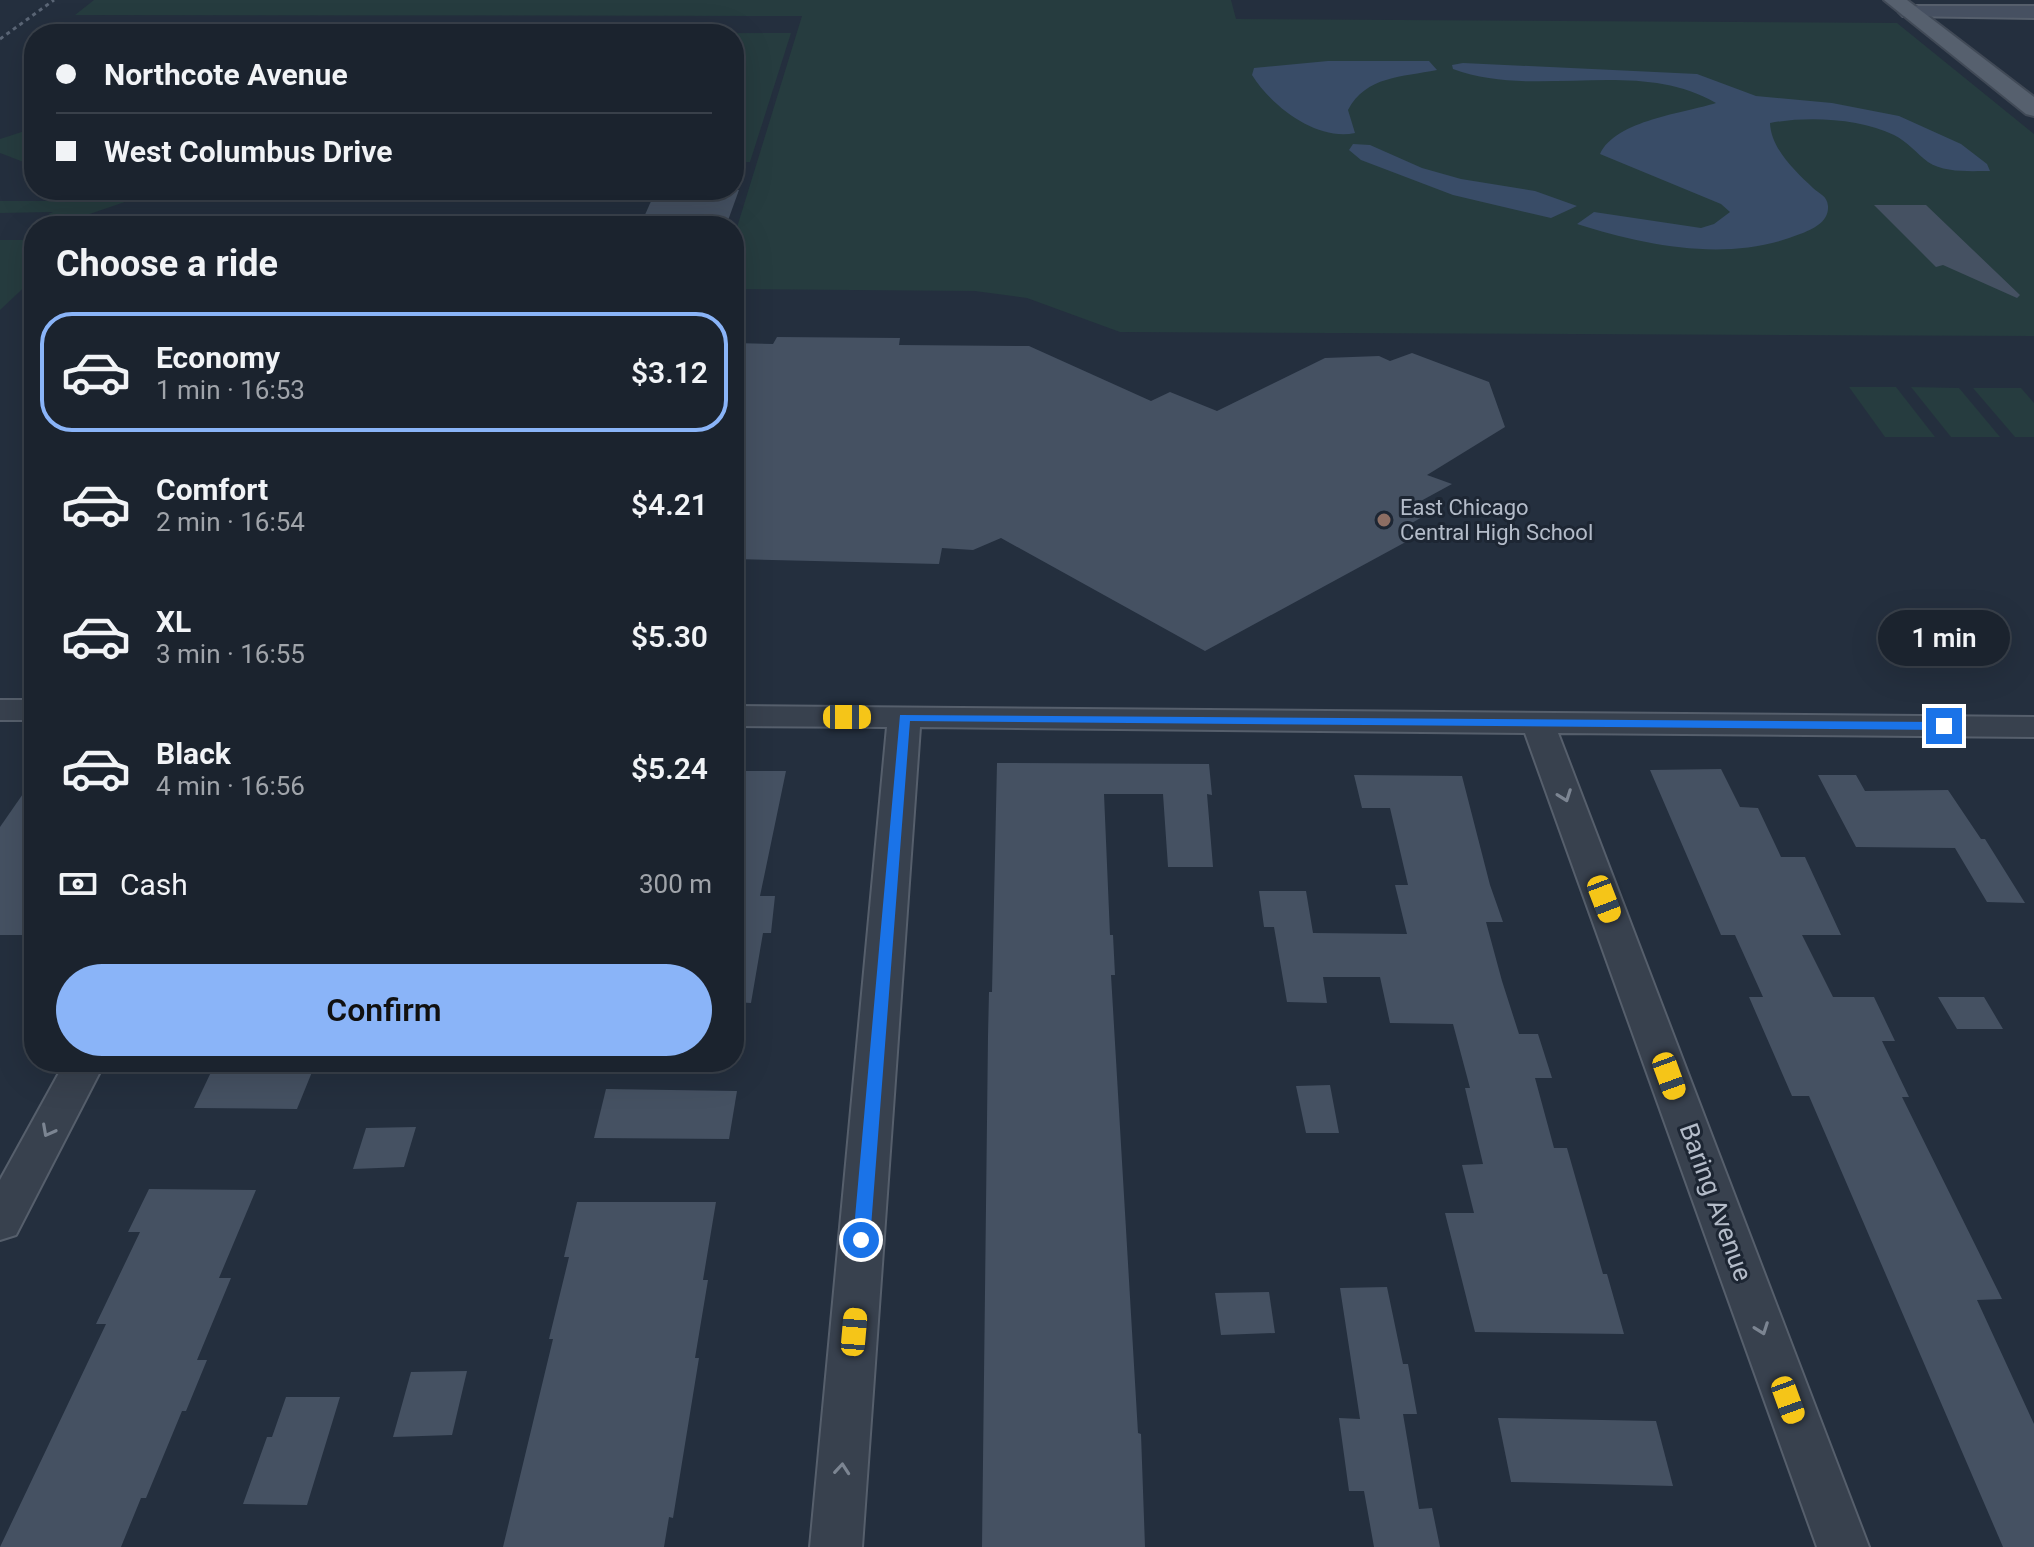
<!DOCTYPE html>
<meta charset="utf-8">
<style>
:root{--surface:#1b232e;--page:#242b36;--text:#f1f3f6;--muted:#a0a4aa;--line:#39404a;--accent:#8ab4f8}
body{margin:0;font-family:Roboto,sans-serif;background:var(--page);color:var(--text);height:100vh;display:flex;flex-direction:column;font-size:30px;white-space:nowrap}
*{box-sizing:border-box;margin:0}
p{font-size:26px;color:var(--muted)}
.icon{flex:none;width:44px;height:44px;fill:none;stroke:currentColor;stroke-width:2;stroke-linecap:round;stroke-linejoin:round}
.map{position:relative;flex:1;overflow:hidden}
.panel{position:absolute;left:24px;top:216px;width:720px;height:856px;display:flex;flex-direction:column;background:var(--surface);border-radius:32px;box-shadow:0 8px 32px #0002,0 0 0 2px var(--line)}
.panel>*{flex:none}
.hud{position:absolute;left:24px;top:24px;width:720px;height:176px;border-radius:32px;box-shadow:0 8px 32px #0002,0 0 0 2px var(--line);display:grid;align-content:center;height:176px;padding:0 32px;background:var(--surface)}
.end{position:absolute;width:36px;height:36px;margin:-18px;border:10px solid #1a73e8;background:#fff;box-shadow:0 0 0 4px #fff}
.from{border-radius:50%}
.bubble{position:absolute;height:56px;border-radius:28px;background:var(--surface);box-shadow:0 8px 32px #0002,0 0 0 2px var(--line);font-size:26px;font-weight:600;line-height:56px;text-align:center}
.car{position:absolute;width:24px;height:48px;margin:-24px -12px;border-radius:10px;box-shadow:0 0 6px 2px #0007;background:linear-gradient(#f5c518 24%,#345 0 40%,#f5c518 0 76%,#345 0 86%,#f5c518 0)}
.hud b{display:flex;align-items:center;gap:28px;height:76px;font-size:30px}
.hud b+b{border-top:2px solid var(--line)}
.hud i{width:20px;height:20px;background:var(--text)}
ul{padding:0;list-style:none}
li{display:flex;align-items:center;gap:24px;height:120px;margin:0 16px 12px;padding:0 16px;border:4px solid transparent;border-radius:32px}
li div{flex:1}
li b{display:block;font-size:30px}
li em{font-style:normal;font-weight:600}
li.active{border-color:var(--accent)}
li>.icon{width:72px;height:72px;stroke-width:1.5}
h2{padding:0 32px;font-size:36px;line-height:96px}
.pay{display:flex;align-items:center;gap:20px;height:88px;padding:0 32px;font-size:30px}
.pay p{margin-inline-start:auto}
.button{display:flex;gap:16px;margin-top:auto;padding:16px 32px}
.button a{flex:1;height:92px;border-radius:48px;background:var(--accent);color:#111;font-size:32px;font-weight:600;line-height:92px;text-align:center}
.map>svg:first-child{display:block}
</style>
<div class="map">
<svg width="2034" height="1547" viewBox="0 0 2034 1547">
<rect width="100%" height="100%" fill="#242f3e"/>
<g fill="#263c3f">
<path d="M94,0H1231L1236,19L1897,23L2034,134V336L1120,332L1027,298L975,291L734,289V237L802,16L75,15Z"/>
<path d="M791,33L750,162H734V34H517Z"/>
<path d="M34,128V166L0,153V139Z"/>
<path d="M119,190H160L66,222L48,214L53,212L0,213V201H51Z"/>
<path d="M0,240H34V278L0,310Z"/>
<path d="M1849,387H1896L1935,437H1885Z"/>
<path d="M1911,387L1959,388L2000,437H1951Z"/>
<path d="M1973,388H2021L2034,403V437H2015Z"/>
</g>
<g fill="#394c67">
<path d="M1328,61H1429L1437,70C1402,77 1366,76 1348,110L1355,133C1317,141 1272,107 1252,75L1254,68Z"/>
<path d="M1463,63L1697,74L1756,96L1832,103L1899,116L1961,144L1987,164L1990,171C1971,171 1944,173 1928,162C1916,153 1908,142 1894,135C1860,118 1806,116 1770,123C1771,149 1795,171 1813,188C1819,194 1827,195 1828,206C1829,222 1813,229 1800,234C1729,263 1647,246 1577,224L1594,212L1701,228L1714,224L1730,212L1721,204L1600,154C1616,120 1685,113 1716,103C1637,57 1536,100 1453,69L1452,65Z"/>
<path d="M1353,144L1370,145L1422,168L1461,179L1535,191L1577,206L1551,218L1453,195L1361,160L1349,150Z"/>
</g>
<g fill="#455162">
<path d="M656,190H739L726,226H640Z"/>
<path d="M1874,205H1926L2020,295L2017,298L1943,265L1936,267Z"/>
<path d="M777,337L900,338L899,345L1029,346L1151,401L1170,392L1217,411L1325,358L1379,356L1390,361L1412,353L1489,382L1505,427L1427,475L1452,484L1419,502L1436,509L1398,531L1413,538L1205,651L1001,538L973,550L942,548L939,564L734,559V343L773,344Z"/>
<path d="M997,763L1209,764L1212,795L1207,794L1213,867H1168L1163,794H1104L1110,935H1113L1115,975H1111L1138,1433L1141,1434L1145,1547H982L988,1036L989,992H992Z"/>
<path d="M1721,769L1740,807L1758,808L1781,857H1805L1841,935H1802L1833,997H1874L1895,1041H1882L1909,1097H1902L2002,1299L1977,1300L2034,1424V1547H2003L1809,1096H1792L1749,997H1763L1735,935H1721L1650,770Z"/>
<path d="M734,771H786L760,896H775L771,933H763L751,1003L734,1002Z"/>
<path d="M1354,775L1462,776L1490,885L1503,922H1486L1502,981L1519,1034H1538L1552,1078H1535L1554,1148H1567L1603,1274H1607L1624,1334L1475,1332L1445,1213H1474L1462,1165L1483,1164L1465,1088H1470L1453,1024L1390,1023L1380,977H1323L1327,1003L1287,1002L1274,927H1264L1259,891H1306L1313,933L1407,934L1395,885H1408L1390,808H1362Z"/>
<path d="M1818,775H1856L1865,791L1948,790L1981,839H1985L2025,903L1987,902L1955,848L1856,847Z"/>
<path d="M34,778V919L23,935H0V827Z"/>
<path d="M1938,997H1984L2003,1029H1957Z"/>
<path d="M212,1070L312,1072L297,1109L194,1108Z"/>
<path d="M1330,1085L1339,1133H1306L1296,1086Z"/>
<path d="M606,1089L737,1091L729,1139L594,1138Z"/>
<path d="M416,1127L404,1167L353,1169L366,1128Z"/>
<path d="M149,1189L256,1190L219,1278H231L197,1360H207L186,1411H182L146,1498H141L121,1547H0L106,1324H96L140,1232H128Z"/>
<path d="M577,1202H716L703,1280H708L695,1358H699L673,1518L669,1517L664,1547H503L553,1339H549L569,1257H564Z"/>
<path d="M1387,1287L1403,1364H1408L1417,1414H1403L1419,1509L1432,1508L1440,1547H1374L1364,1491H1349L1339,1418L1360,1419L1340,1288Z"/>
<path d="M1269,1292L1275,1333L1221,1335L1215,1293Z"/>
<path d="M467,1371L452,1435L393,1437L411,1372Z"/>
<path d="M286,1397H340L307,1505L243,1504L267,1437H272Z"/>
<path d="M1498,1418L1656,1421L1673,1486L1511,1482Z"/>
</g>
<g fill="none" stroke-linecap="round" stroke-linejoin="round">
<defs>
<g id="street">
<rect x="0" y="700" width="34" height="20"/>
<path d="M734,706L2034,717V737L1558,733L1869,1547H1817L1525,733L920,727L862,1547H810L887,727L734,726Z"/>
<path d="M65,1062H105L16,1235L0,1240V1180Z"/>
</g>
<path id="secondary" d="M1910,6H2034V18L1903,16L1899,12Z"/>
<path id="primary" d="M1884,0H1907L2034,97V116L2026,114Z"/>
</defs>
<use href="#street" stroke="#565f6c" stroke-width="4"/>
<use href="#secondary" stroke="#565f6c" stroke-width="4"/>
<use href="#primary" stroke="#414a57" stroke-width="4"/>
<use href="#street" fill="#38414e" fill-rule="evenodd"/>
<use href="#secondary" fill="#465061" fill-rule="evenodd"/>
<use href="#primary" fill="#56606e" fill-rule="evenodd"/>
<path stroke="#5a6575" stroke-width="3" stroke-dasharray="4 4" stroke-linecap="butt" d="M0,39L54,0"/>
</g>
<defs><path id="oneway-chevron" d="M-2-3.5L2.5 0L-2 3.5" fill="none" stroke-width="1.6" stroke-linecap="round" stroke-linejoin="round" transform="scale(2)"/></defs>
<g stroke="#7c8592">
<use href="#oneway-chevron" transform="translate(1565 796) rotate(70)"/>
<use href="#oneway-chevron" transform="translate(48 1131) rotate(118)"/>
<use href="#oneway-chevron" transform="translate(1762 1329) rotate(70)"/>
<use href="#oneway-chevron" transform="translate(842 1469) rotate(-85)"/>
</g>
<path fill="#1a73e8" d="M900,715L1944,722L1950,726L1944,730L910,721L870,1240L861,1247L853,1240Z"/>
<circle fill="#8d6e63" stroke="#1d2633" stroke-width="3" cx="1384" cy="520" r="8"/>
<g text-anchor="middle" stroke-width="6" stroke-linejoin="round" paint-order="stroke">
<g font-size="22" fill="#b4bcc9" stroke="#1d2633" text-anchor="start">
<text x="1400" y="515">East Chicago<tspan x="1400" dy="25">Central High School</tspan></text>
</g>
<g font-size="26" fill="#b4bcc9" stroke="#1d2633">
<text transform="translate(1716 1202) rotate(70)" y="9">Baring Avenue</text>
</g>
</g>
</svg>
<i class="end from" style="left:861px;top:1240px"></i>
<i class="end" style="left:1944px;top:726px"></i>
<div class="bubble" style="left:1878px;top:610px;width:132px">1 min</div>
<i class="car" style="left:847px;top:717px;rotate:90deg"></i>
<i class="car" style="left:1604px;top:899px;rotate:159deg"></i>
<i class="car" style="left:1669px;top:1076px;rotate:160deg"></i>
<i class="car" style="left:854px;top:1332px;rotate:5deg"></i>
<i class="car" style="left:1788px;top:1400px;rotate:160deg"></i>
<div class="hud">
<b><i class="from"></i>Northcote Avenue</b>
<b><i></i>West Columbus Drive</b>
</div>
<section class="panel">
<h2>Choose a ride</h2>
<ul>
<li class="active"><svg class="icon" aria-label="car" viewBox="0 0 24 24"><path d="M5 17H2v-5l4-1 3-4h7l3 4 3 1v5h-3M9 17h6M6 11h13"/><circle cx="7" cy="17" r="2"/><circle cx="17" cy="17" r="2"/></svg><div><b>Economy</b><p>1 min · 16:53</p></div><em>$3.12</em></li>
<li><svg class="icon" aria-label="car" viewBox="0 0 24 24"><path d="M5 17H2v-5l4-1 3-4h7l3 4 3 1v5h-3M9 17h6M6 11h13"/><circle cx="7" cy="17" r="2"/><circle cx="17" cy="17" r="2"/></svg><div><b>Comfort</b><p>2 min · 16:54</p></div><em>$4.21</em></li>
<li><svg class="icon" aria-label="car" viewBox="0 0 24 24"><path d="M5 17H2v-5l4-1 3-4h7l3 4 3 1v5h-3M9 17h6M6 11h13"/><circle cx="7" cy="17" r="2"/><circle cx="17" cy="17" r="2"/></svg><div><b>XL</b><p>3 min · 16:55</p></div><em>$5.30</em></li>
<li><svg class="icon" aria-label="car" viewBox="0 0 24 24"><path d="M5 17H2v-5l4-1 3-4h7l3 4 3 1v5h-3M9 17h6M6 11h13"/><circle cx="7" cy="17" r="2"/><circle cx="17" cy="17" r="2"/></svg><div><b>Black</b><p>4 min · 16:56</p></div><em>$5.24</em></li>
</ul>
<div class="pay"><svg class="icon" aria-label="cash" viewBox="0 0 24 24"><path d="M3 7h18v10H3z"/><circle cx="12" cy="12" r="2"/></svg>Cash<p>300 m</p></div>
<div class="button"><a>Confirm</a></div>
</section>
</div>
